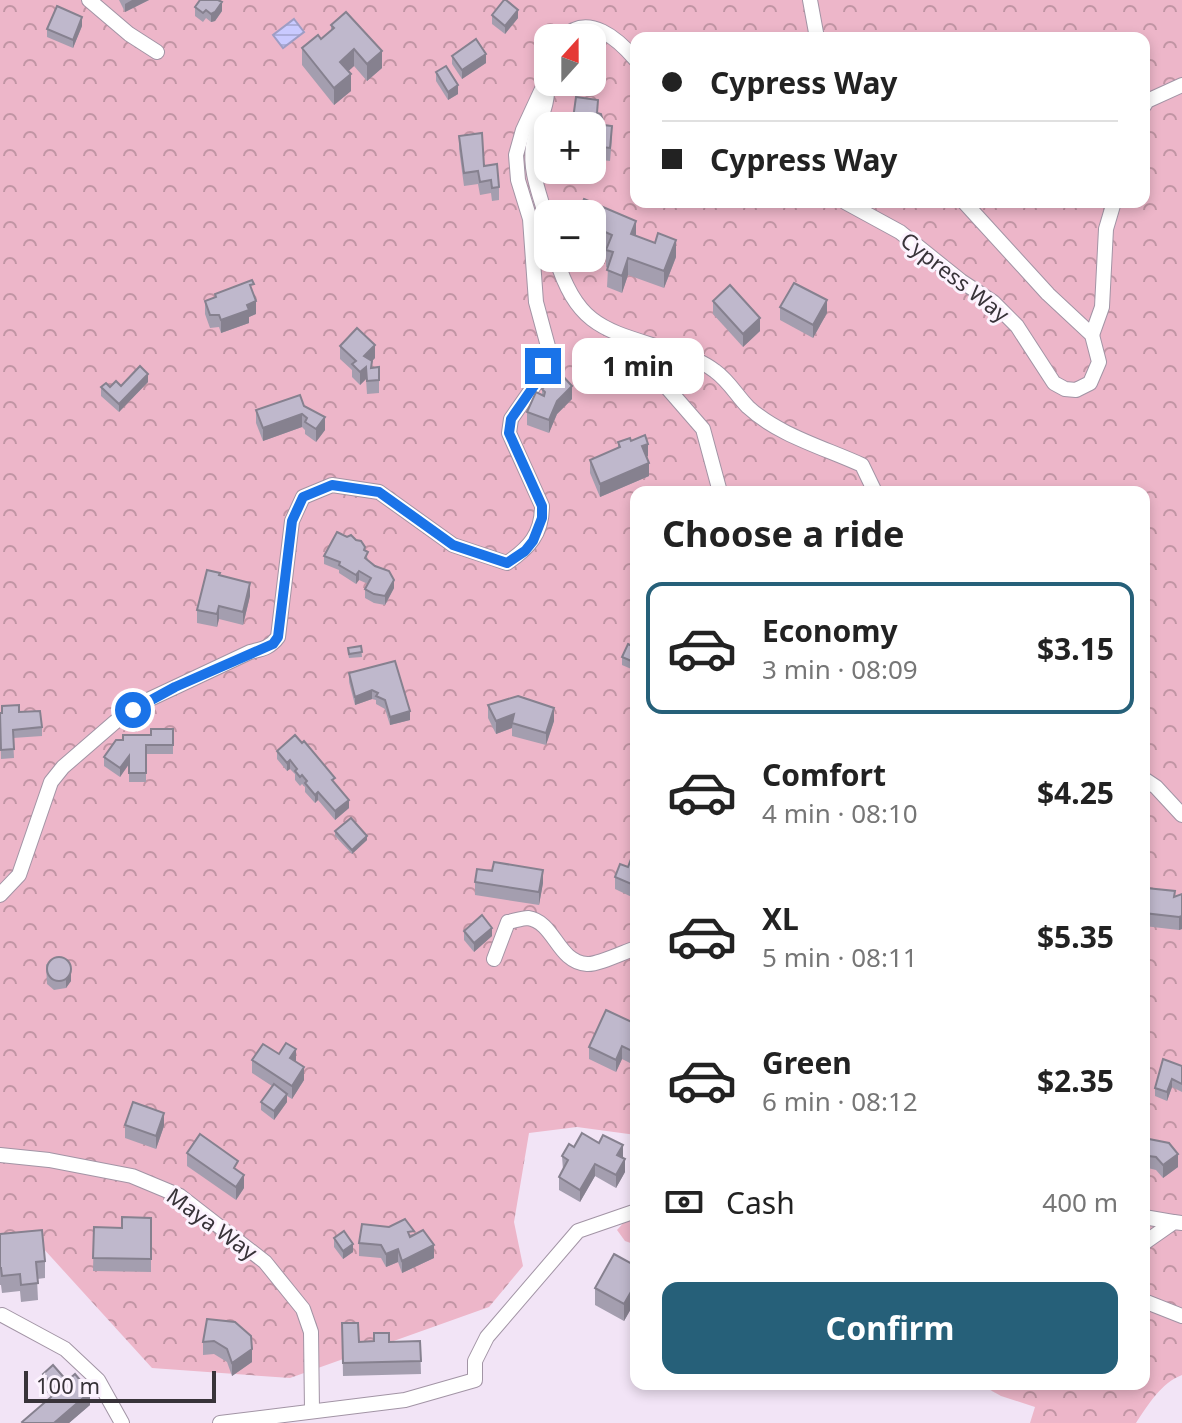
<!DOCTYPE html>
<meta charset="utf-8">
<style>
:root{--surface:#fff;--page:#f2f2f2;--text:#222;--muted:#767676;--line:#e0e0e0;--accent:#266079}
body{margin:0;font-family:"Noto Sans",sans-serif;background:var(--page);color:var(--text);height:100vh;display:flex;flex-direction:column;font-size:30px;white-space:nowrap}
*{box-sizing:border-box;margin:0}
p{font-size:26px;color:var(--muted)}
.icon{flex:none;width:44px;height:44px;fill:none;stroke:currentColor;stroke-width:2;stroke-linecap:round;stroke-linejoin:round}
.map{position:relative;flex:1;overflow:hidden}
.side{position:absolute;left:630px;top:486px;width:520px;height:904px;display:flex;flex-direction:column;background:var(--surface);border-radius:16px;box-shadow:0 4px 12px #0003}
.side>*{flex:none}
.banner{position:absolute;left:630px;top:32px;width:520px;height:176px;border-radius:16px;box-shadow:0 4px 12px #0003;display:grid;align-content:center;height:176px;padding:0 32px;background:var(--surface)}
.needle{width:52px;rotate:21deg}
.controls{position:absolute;left:534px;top:24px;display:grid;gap:16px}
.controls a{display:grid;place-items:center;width:72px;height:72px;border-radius:16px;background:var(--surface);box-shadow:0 4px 12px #0003;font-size:40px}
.scale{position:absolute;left:24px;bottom:20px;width:192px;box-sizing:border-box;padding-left:8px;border:4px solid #383339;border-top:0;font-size:22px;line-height:28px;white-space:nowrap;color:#383339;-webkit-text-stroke:6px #fcf3fe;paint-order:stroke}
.end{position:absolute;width:36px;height:36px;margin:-18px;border:10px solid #1a73e8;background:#fff;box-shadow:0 0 0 4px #fff}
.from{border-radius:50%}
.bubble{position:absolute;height:56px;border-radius:16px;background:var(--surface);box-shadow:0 4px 12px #0003;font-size:26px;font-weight:700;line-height:56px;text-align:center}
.banner b{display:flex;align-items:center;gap:28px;height:76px;font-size:30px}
.banner b+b{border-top:2px solid var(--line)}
.banner i{width:20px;height:20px;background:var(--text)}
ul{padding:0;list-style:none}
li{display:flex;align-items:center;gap:24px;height:132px;margin:0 16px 12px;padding:0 16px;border:4px solid transparent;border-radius:16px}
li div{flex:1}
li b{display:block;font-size:30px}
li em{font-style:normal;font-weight:700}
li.active{border-color:var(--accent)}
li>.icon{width:72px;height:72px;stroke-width:1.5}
h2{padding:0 32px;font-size:36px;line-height:96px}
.pay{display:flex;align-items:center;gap:20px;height:88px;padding:0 32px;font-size:30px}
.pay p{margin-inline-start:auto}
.action{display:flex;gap:16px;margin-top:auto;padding:16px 32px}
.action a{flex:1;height:92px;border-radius:16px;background:var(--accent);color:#fff;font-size:32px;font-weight:700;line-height:92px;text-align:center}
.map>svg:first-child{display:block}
</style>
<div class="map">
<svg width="1182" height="1423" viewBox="0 0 1182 1423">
<defs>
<pattern id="forest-crowns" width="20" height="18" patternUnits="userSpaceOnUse" patternTransform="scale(2)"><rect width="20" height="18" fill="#edb6c9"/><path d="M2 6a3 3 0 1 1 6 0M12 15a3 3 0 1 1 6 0" fill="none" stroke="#c195a4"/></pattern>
<pattern id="water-rules" width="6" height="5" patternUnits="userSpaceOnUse" patternTransform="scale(2)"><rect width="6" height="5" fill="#c9caff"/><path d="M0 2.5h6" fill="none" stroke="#adaedb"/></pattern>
</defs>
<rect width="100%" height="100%" fill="#f2e4f6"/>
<g fill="url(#forest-crowns)" fill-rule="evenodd">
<path d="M0,0H1182V1375C1161,1383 1148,1405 1136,1423H1030L1035,1407L1001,1396L985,1387V1384H1144V492H636V1135L577,1127L529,1133L514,1222L523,1266L489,1307L290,1378L152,1368L42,1247L0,1243ZM548,38H592V82H548ZM636,38H1144V202H636ZM548,126H592V170H548ZM548,214H592V258H548Z"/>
<path d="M636,1209V1245L625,1241L617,1230Z"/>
</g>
<path fill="url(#water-rules)" stroke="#9e9dc4" stroke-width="2" d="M294,19L304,32L283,48L273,35Z"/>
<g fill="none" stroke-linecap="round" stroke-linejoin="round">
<defs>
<g id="minor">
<path d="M89,0L129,34L157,52"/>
<path d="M810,0L817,38"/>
<path d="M563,38C588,12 618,39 636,60"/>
<path d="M547,85C549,106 536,125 533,146C529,173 542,199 548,225"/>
<path d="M1144,106L1147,101L1182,85"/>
<path d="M845,202L900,232L961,281L993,302L1017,326L1054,383L1065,389L1076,390L1090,383L1099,362L1092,335L1048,294L964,202"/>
<path d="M556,258C578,329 607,330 671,351C687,356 702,361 715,371C729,381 737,396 748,407C778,435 825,448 862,465L875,492"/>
<path d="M1092,335L1102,307L1106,229L1114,202"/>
<path d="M666,349L663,383L703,429L720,492"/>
<path d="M1144,779L1156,787L1182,815"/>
<path d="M0,895L19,875L51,782L63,767L115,722L150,699L250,652C262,649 270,648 278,637L292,521L303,497L332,485L379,492L453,545L507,563C529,548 542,534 542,506L509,433L511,419L536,383L549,350L536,302L530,219L518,180L516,155L523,130L548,76"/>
<path d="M494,959L508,922C514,921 522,918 528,918C555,922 557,962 587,964C597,965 624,952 636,948"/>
<path d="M0,1155L49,1160L132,1176L180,1196L265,1262L303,1309L311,1332L312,1410"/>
<path d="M1144,1217L1173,1222"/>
<path d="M1144,1243L1174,1222L1182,1223"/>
<path d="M1144,1301L1182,1316"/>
<path d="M2,1315L65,1349L98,1380L122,1423"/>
<path d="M220,1423L405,1400L475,1380V1361L487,1337L578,1231L636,1211"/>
</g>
</defs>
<use href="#minor" stroke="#a294a5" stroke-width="16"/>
<use href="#minor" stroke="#fff" stroke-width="14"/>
</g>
<g fill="#a49eaf">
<path d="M119,0H149L125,12Z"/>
<path d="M195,7L222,11L215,21L211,22L206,18L203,22L195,16Z"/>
<path d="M492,15L518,18L505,34L492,24Z"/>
<path d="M331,25L382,68L367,81L354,66L348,71L351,91L334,105L302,65V48L321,39L331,30Z"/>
<path d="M82,26L73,48L47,37V29Z"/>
<path d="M452,56L486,63L462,79L452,64Z"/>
<path d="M436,72L458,94L448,100L436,81Z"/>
<path d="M598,114L612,138L610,161L594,159L593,163H592V126Z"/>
<path d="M459,136L484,166L499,187V200L492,201L491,193L480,195L478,184L464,186L459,149Z"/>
<path d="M592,214L676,257L664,288L628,275L622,293L607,287L608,268L606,267V250L592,243Z"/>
<path d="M215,294H254L256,314L249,317V323L221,333L219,327L210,328L205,314V301L215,297Z"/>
<path d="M713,301L760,331L743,347L713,314Z"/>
<path d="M780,307L827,313L813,338L780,320Z"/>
<path d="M340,346L375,358L372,361L371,368L379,367V393L367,394L366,379L360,385L352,377V370L340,359Z"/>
<path d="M148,382L119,412L101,396V387H110Z"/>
<path d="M542,389L572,399L557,414L549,433L527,425V412L542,395Z"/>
<path d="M304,406L325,430L316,442L305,434V430L302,427L263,441L256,423V410Z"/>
<path d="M631,441L648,456L646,457L649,476L600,497L590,473V460L618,448V442Z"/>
<path d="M365,550L368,560L394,588L385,605L374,603L365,598V589L368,584L359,580L356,584L339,573V570L324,564V556Z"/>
<path d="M220,575L250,596L243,625L219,619L217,627L197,623V610Z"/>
<path d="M361,646L362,657L349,658L348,652Z"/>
<path d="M636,648V671L622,665V657Z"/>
<path d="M395,661L410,720L390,725L385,709L376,704V700L372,699L355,705L349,682V673Z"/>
<path d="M488,705L554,721L546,745L512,736V728L496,734L488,718Z"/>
<path d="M19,712L42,727V736L13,738L14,758L1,759L0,713Z"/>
<path d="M173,729V754H146V782H129V764L120,777L104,766V757L151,735Z"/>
<path d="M636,745V783L634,782Z"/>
<path d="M277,751L335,784L349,808L335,820L318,800L315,803L305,792V787L302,784L300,786L295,780V774L290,769L287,771L277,759Z"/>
<path d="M335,831L367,840L352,854L335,836Z"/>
<path d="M636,861V899L615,889V877Z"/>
<path d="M475,882L543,883L539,905L475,895Z"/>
<path d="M1182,894V929L1179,930L1144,926V907Z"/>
<path d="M464,931L492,936L474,952L464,940Z"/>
<path d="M46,964L71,981L66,988L54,990L47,984Z"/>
<path d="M636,1024V1066L622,1059L616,1072L589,1059V1047Z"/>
<path d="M279,1054L296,1062L304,1080L292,1099L287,1096V1102L274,1120L261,1110V1102L272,1086L252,1073V1060Z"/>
<path d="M1182,1066V1092L1172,1087L1167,1101L1155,1096V1088Z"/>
<path d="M125,1125L164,1126L156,1149L125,1138Z"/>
<path d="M1144,1138L1178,1167L1163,1178L1156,1170L1148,1168V1172L1144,1174Z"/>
<path d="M574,1147L623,1158L625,1172L616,1188L595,1176L580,1202L559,1190V1177L563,1170L562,1156Z"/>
<path d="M187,1153L238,1171L244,1188L236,1200L187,1166Z"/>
<path d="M151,1218V1272L93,1271L94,1227L122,1228Z"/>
<path d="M0,1234L45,1261V1278L37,1279L38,1300L21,1302L20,1291L2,1293L1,1285H0Z"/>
<path d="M414,1234L434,1258L402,1273L398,1262L386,1267L381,1258L359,1256V1243Z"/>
<path d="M334,1238L353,1252L343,1259L334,1247Z"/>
<path d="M636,1266V1310L632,1307L624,1321L595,1305V1288Z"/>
<path d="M207,1319L252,1362L232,1376L227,1362L214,1354L203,1355V1342Z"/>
<path d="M342,1323L359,1342L420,1341L421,1374L343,1376Z"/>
<path d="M43,1374L67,1381L90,1405L69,1423H22L51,1397L43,1387Z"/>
</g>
<g fill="#86818f">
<path d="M132,0H149L125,12V4Z"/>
<path d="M222,2V11L215,21L211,22V14Z"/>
<path d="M518,10V18L505,34V26Z"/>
<path d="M82,17V26L73,48V40Z"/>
<path d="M354,49V66L340,79V62Z"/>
<path d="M382,51V68L367,81V64Z"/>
<path d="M486,54V63L462,79V70Z"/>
<path d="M351,74V91L334,105V88Z"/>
<path d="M458,85V94L448,100V92Z"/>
<path d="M636,221V238L631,234Z"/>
<path d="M676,240V257L664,288V271Z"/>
<path d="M628,258V275L622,293V276Z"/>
<path d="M827,300V313L813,338V325Z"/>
<path d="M256,301V314L249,317V323L221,333V320L247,305Z"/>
<path d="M760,318V331L743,347V334Z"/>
<path d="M375,345V358L366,367V379L360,385V372L364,356Z"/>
<path d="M148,374V382L119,412V404Z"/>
<path d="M572,386V399L557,414L549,433V420L557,401Z"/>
<path d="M302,414V427L263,441V428Z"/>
<path d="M325,417V430L316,442V429Z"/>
<path d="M648,444V456L642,459V446Z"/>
<path d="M649,463V476L600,497V484Z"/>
<path d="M359,571V580L356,584V575Z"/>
<path d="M394,580V588L385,605V596Z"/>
<path d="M250,583V596L243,625V612Z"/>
<path d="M219,606V619L217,627V614Z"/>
<path d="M372,690V699L355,705V697Z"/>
<path d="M554,708V721L546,745V733Z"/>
<path d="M410,711V720L390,725V717Z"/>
<path d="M514,714L512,728L496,734V721Z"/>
<path d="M129,756V764L120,777V768Z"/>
<path d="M290,760V769L287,771V763Z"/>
<path d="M318,792V800L315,803V795Z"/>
<path d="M349,800V808L335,820V811Z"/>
<path d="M367,836V840L352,854V850Z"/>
<path d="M543,870V883L539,905V892Z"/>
<path d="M1182,916V929L1179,930V917Z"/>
<path d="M492,928V936L474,952V943Z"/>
<path d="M71,973V981L66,988V980Z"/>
<path d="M622,1046V1059L616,1072V1060Z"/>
<path d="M296,1049V1062L290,1058Z"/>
<path d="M304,1067V1080L292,1099V1086Z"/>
<path d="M1172,1079V1087L1167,1101V1092Z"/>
<path d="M287,1094V1102L274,1120V1111Z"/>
<path d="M164,1113V1126L156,1149V1136Z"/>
<path d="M623,1145V1158L617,1155Z"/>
<path d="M1178,1154V1167L1163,1178V1165Z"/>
<path d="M625,1159V1172L616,1188V1175Z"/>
<path d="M1148,1159V1172L1144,1174V1161Z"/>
<path d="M595,1164V1176L580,1202V1190Z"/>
<path d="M244,1175V1188L236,1200V1187Z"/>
<path d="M353,1244V1252L343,1259V1251Z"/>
<path d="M434,1245V1258L402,1273V1261Z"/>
<path d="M398,1249V1262L386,1267V1254Z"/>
<path d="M632,1290V1307L624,1321V1304Z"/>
<path d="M252,1349V1362L232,1376V1363Z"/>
<path d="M90,1392V1405L69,1423H54Z"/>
</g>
<g fill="#bfb8cc" stroke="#86818f" stroke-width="2">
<path d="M200,0H218L222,2L215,12L211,14L206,10L203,13L195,7Z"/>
<path d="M504,0H506L518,10L505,26L492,15Z"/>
<path d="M57,6L82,17L73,40L47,29Z"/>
<path d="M346,12L382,51L367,64L354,49L340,62L351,74L334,88L302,48L318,35L321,39L334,28L331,25Z"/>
<path d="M476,39L486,54L462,70L452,56Z"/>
<path d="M446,66L458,85L448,92L436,72Z"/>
<path d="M576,97L598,100L597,113L601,114L604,125L612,126L610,148L594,146L593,150H592V126H572Z"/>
<path d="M482,133L484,166L497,164L499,187L492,188L491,180L480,182L478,171L464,173L459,136Z"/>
<path d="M584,199L636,221L631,234L655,243L658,233L676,240L664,271L628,258L622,276L607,270L613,252L606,250L612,235L592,226V214H578Z"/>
<path d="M252,280L254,284L250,285L256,301L247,305L249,310L221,320L219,315H210L205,301L216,297L215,294Z"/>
<path d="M794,283L827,300L813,325L780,307Z"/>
<path d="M730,285L760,318L743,334L713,301Z"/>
<path d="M357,328L375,345L364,356L372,361L371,368L379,367V380L367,381L366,367L360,372L352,364L356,361L340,346Z"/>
<path d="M140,366L148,374L119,404L101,387L106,383L110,387L116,381L121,386Z"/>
<path d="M560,373L572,386L557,401L549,420L527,412L536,392L544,396L545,392L542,389Z"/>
<path d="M300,395L304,406L325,417L316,429L305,422L307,418L302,414L263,428L256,410Z"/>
<path d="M645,435L648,444L642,446L649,463L600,484L590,460L620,447L618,442L630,438L631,441Z"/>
<path d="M337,532L347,537L351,535L356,540L361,541L365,547L364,550L368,552L365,558L375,566L389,571L394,580L385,596L374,594L365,589L371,578L359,571L356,575L339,565L340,562L324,556Z"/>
<path d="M207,570L220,573L219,575L250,583L243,612L219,606L217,614L197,610Z"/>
<path d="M628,644L636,648V663L622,657Z"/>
<path d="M361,646L362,652L349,654L348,648Z"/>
<path d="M395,661L410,711L390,717L385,700L376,696L378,693L372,690L355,697L349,673Z"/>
<path d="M518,696L554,708L546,733L512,723L514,714L496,721L488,705Z"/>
<path d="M19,705V712L40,711L42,727L13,730L14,749L1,750L0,713H2V706Z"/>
<path d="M151,729H173V745H146V773H129V756L120,768L104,757L116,740H123V735H151Z"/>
<path d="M295,735L302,743L304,741L335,778L332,780L349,800L335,811L318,792L315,795L305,783L307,781L302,775L300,777L295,771L297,769L290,760L287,763L277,751Z"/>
<path d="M351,818L367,836L352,850L335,831Z"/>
<path d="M631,859L636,861V886L615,877L620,864L628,867Z"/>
<path d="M494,862L543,870L539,892L475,882L477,869L492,871Z"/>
<path d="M1146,888L1175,891L1174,897L1182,894V916L1179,917L1144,913Z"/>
<path d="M482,915L492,928L474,943L464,931Z"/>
<circle cx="59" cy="969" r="12"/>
<path d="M606,1010L636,1024V1053L622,1046L616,1060L589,1047Z"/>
<path d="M286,1043L296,1049L290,1058L304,1067L292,1086L252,1060L263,1044L279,1054Z"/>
<path d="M1163,1059L1182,1066V1084L1172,1079L1167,1092L1155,1088Z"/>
<path d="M274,1084L287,1094L274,1111L261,1102Z"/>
<path d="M133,1102L164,1113L156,1136L125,1125Z"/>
<path d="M582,1133L599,1143L603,1135L623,1145L617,1155L625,1159L616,1175L595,1164L580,1190L559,1177L568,1160L562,1156L569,1144L574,1147Z"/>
<path d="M200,1134L238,1161L234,1168L244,1175L236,1187L187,1153Z"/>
<path d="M1144,1138L1169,1143L1178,1154L1163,1165L1156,1157L1148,1156V1159L1144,1161Z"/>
<path d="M122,1217L151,1218V1259L93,1258L94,1227L122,1228Z"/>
<path d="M405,1219L414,1231L408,1232L410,1237L423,1230L434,1245L402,1261L398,1249L386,1254L381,1245L359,1243L362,1224L389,1227Z"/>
<path d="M42,1230L45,1261L36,1262L38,1283L21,1285L20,1274L2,1276L1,1268H0V1234Z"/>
<path d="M344,1231L353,1244L343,1251L334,1238Z"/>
<path d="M614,1254L636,1266V1292L632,1290L624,1304L595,1288Z"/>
<path d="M207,1319L235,1322L251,1336L252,1349L232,1363L227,1349L214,1341L203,1342Z"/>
<path d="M342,1323H358L359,1342L374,1341V1333H389V1342L420,1341L421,1361L343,1363Z"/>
<path d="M53,1365L67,1381L75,1374L90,1392L54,1423H23L22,1422L58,1391L43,1374Z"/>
</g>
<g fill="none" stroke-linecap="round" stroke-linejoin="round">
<path stroke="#1a73e8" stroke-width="10" d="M133,710L175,687L273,644L278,637L292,521L303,497L332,485L379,492L453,545L507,563L525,551L533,541L542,518V506L509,433L511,419L536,383L543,366"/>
</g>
<g text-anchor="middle" stroke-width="6" stroke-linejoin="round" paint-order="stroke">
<g font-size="22" fill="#383339" stroke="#fcf3fe">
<text transform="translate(955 277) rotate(38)" y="8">Cypress Way</text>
<text transform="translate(212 1224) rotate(36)" y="8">Maya Way</text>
</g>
</g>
</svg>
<div class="controls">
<a><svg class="needle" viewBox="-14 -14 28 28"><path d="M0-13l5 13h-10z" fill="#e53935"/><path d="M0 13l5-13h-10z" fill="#767676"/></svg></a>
<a>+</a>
<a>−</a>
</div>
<div class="scale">100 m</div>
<i class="end from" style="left:133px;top:710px"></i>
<i class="end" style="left:543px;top:366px"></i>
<div class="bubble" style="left:572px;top:338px;width:132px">1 min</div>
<div class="banner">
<b><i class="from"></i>Cypress Way</b>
<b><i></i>Cypress Way</b>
</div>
<section class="side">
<h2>Choose a ride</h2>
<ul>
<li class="active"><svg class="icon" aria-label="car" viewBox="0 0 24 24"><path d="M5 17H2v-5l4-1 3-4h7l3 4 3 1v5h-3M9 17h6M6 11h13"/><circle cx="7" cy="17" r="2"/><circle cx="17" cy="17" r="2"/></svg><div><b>Economy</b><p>3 min · 08:09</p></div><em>$3.15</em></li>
<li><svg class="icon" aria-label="car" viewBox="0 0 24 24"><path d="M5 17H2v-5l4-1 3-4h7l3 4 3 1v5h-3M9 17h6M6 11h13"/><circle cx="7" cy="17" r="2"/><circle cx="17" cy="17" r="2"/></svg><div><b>Comfort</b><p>4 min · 08:10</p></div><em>$4.25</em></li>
<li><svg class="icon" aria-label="car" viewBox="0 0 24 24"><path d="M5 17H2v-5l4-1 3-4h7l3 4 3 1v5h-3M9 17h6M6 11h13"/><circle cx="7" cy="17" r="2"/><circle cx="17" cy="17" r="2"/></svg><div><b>XL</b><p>5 min · 08:11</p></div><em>$5.35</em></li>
<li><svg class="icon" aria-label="car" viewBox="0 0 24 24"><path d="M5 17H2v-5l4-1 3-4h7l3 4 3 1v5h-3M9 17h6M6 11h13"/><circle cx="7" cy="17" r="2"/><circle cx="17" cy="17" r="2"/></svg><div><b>Green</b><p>6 min · 08:12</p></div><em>$2.35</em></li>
</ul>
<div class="pay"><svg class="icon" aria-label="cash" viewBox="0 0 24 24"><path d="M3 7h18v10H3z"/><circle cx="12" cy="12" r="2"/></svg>Cash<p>400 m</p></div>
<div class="action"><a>Confirm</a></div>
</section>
</div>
